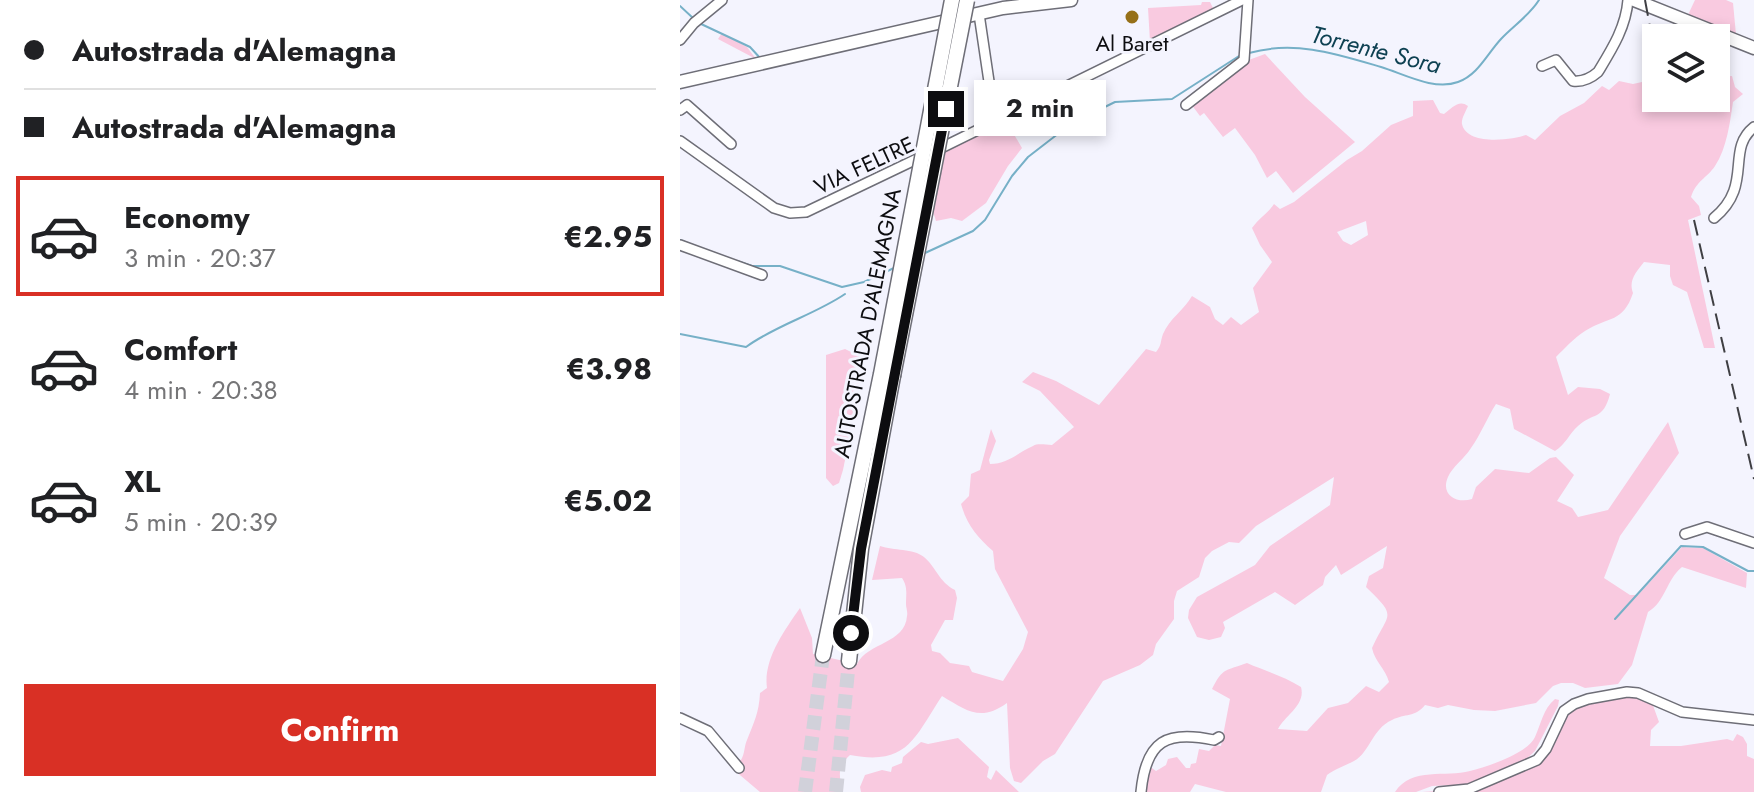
<!DOCTYPE html>
<meta charset="utf-8">
<style>
:root{--surface:#fff;--page:#f6f6f6;--text:#202124;--muted:#757577;--line:#e0e0e0;--accent:#d93025}
body{margin:0;font-family:Jost,sans-serif;background:var(--page);color:var(--text);height:100vh;display:flex;flex-direction:column;font-size:30px;white-space:nowrap}
*{box-sizing:border-box;margin:0}
p{font-size:26px;color:var(--muted)}
.icon{flex:none;width:44px;height:44px;fill:none;stroke:currentColor;stroke-width:2;stroke-linecap:round;stroke-linejoin:round}
.map{position:relative;flex:1;overflow:hidden}
.panel{display:flex;flex-direction:column;background:var(--surface);width:680px}
.panel>*{flex:none}
.banner{display:grid;align-content:center;height:176px;padding:0 24px;background:var(--surface)}
.fabs{position:absolute;left:962px;top:24px;display:grid;gap:16px}
.fabs a{display:grid;place-items:center;width:88px;height:88px;border-radius:0px;background:var(--surface);box-shadow:0 4px 12px #0003;font-size:40px}
.end{position:absolute;width:36px;height:36px;margin:-18px;border:10px solid #0d0d10;background:#fff;box-shadow:0 0 0 4px #fff}
.from{border-radius:50%}
.bubble{position:absolute;height:56px;border-radius:0px;background:var(--surface);box-shadow:0 4px 12px #0003;font-size:26px;font-weight:700;line-height:56px;text-align:center}
.banner b{display:flex;align-items:center;gap:28px;height:76px;font-size:30px}
.banner b+b{border-top:2px solid var(--line)}
.banner i{width:20px;height:20px;background:var(--text)}
ul{padding:0;list-style:none}
li{display:flex;align-items:center;gap:24px;height:120px;margin:0 16px 12px;padding:0 8px;border:4px solid transparent;border-radius:0px}
li div{flex:1}
li b{display:block;font-size:30px}
li em{font-style:normal;font-weight:700}
li.active{border-color:var(--accent)}
li>.icon{width:72px;height:72px;stroke-width:1.5}
.action{display:flex;gap:16px;margin-top:auto;padding:16px 24px}
.action a{flex:1;height:92px;border-radius:0px;background:var(--accent);color:#fff;font-size:32px;font-weight:700;line-height:92px;text-align:center}
main{display:flex;flex:1;min-height:0}
.map>svg:first-child{display:block}
</style>
<main>
<section class="panel">
<div class="banner">
<b><i class="from"></i>Autostrada d'Alemagna</b>
<b><i></i>Autostrada d'Alemagna</b>
</div>
<ul>
<li class="active"><svg class="icon" aria-label="car" viewBox="0 0 24 24"><path d="M5 17H2v-5l4-1 3-4h7l3 4 3 1v5h-3M9 17h6M6 11h13"/><circle cx="7" cy="17" r="2"/><circle cx="17" cy="17" r="2"/></svg><div><b>Economy</b><p>3 min · 20:37</p></div><em>€2.95</em></li>
<li><svg class="icon" aria-label="car" viewBox="0 0 24 24"><path d="M5 17H2v-5l4-1 3-4h7l3 4 3 1v5h-3M9 17h6M6 11h13"/><circle cx="7" cy="17" r="2"/><circle cx="17" cy="17" r="2"/></svg><div><b>Comfort</b><p>4 min · 20:38</p></div><em>€3.98</em></li>
<li><svg class="icon" aria-label="car" viewBox="0 0 24 24"><path d="M5 17H2v-5l4-1 3-4h7l3 4 3 1v5h-3M9 17h6M6 11h13"/><circle cx="7" cy="17" r="2"/><circle cx="17" cy="17" r="2"/></svg><div><b>XL</b><p>5 min · 20:39</p></div><em>€5.02</em></li>
</ul>
<div class="action"><a>Confirm</a></div>
</section>
<div class="map">
<svg width="1074" height="792" viewBox="0 0 1074 792">
<rect width="100%" height="100%" fill="#f4f4fe"/>
<g fill="#f9cae0" fill-rule="evenodd">
<path d="M1015,0H1046L1053,3L1056,35L1007,17Z"/>
<path d="M522,2H530L535,12L470,42L468,8L521,5Z"/>
<path d="M42,33L67,47L76,59L38,39Z"/>
<path d="M585,54L625,97L675,142L613,193L596,171L587,178L575,155L555,128L543,137L524,113L520,116L511,104L566,61Z"/>
<path d="M1052,76L1055,87L1063,94L1053,102C1050,122 1047,148 1035,166C1027,178 1016,181 1011,197L1019,206L1021,215L1008,220L1035,348H1024L1007,292L993,285L990,276V265L964,262C957,271 948,280 953,293C943,323 929,316 905,331C894,338 885,348 876,357L888,395L898,387L920,389L930,394C923,421 913,412 898,426C889,434 886,444 875,451L834,429L830,409L816,404C807,418 801,434 791,448C785,458 772,467 768,477C760,495 777,504 792,499L796,487L815,469L849,473L870,458L876,457L894,475L877,501L892,508L898,517L928,510L988,422L999,453L940,536L924,578L950,595H958L1002,547L1023,548L1067,573L1066,588L1002,567C986,580 986,601 968,612L952,665L938,684L905,688L893,683H881L873,686L856,703L815,711L794,710L768,705L758,708L745,705C735,718 725,713 712,720C692,729 690,752 674,761C665,766 655,769 647,775L641,792H546L515,784L510,792H463L469,766L476,771L486,765L488,759L497,757L506,768H510L511,764L516,763L519,749L529,751L535,745L541,746L550,699L532,689C543,667 546,671 567,663C585,671 604,676 621,687C626,705 605,715 598,729L627,731L648,708L668,703L686,686L699,692L709,682C705,668 695,662 692,648C709,611 718,618 686,587L689,576L703,568L707,546L661,575L656,565L645,577L643,585L615,605L595,592L543,622L545,628L541,637L529,640L517,637L508,618L509,610L517,597L575,565L590,546L650,505L654,477L576,526L559,543L549,542L532,551L525,558L519,577L497,591L494,601V619L476,644L473,655L460,665L423,681L375,754L363,761L341,783L334,781L330,768L327,703C301,722 287,711 262,696C234,738 228,766 170,755C158,766 158,775 163,789L160,792H80L54,770L46,755L61,760C65,753 64,747 67,740C74,722 79,713 80,693L87,688C83,660 104,631 120,608L132,638L133,654L177,664C188,642 225,644 227,616C228,612 226,608 226,604C226,594 228,587 222,578L192,580L200,546C214,551 233,548 244,557C256,567 259,582 275,590L277,598L273,620H265L251,645L252,651L260,653L270,663L289,666L292,672L323,681L343,649L348,632L315,569L313,551C297,537 287,525 281,504L289,496L291,474L300,470L311,429L316,441L309,460L310,464C328,464 337,453 353,446C358,443 365,445 372,445L394,427L360,391L342,382L353,372L376,381L419,405L466,349L476,352C482,345 480,342 483,334C489,319 504,310 512,296L530,307L535,319L543,325L551,317L561,325L579,312L573,288L592,262L580,245L572,228C579,218 587,214 594,204L600,209L614,202L667,160L682,151L711,125L733,116V101L753,100L760,113L764,114C772,108 779,99 788,106C786,111 781,119 782,124C787,146 832,140 846,135L855,140L880,116L904,103L922,86L929,90L939,81L953,84L962,82L976,98H1036V77ZM686,221L688,235L671,245L663,241L657,232Z"/>
<path d="M325,119L342,148L328,166L306,203L282,221L271,218L256,221L246,190L243,158Z"/>
<path d="M165,349L179,356L182,375L163,470L159,483L153,486L146,478V355Z"/>
<path d="M945,690L971,700L979,722L971,730L970,746H1001L1047,739L1053,741L1057,734L1063,737L1067,744V756L1074,759V792H742L788,789L849,762L858,753L881,708Z"/>
<path d="M875,699L879,700L878,706L855,751L841,764L796,784L752,786L736,792H715C732,766 766,778 790,771C807,767 848,753 855,737C861,724 863,709 875,699Z"/>
<path d="M278,738L309,767L307,777L311,780L316,770L339,792H181L180,787L185,775L202,770L211,772L212,767L222,763L223,757L241,742L248,744Z"/>
</g>
<g fill="none" stroke-linecap="round" stroke-linejoin="round">
<g stroke="#76b0c7" stroke-width="2">
<path d="M0,6L14,19"/>
<path d="M19,23L70,47L81,59"/>
<path d="M569,53C615,40 657,54 701,67C724,74 754,91 778,82C798,75 807,54 821,39C833,26 849,16 859,0"/>
<path d="M0,240L17,247"/>
<path d="M245,253L293,231L305,220L332,176L348,157L392,123L435,102L492,99L559,56"/>
<path d="M57,261L72,266H100L162,287L184,282L214,268"/>
<path d="M0,334L66,347C96,325 134,315 165,294"/>
<path d="M935,619L1001,546L1023,547L1068,571H1074"/>
</g>
<g stroke="#d1d1da" stroke-width="14" stroke-dasharray="14 7" stroke-linecap="butt">
<path d="M125,792L143,655"/>
<path d="M156,792L169,661"/>
</g>
<defs>
<g id="minor">
<path d="M299,14L315,122"/>
<path d="M0,40L14,23L42,0"/>
<path d="M862,66L876,60L893,81C903,82 910,79 918,72C932,49 946,27 948,0"/>
<path d="M506,105L564,60L568,0"/>
<path d="M0,110L7,105L51,144"/>
<path d="M0,141L94,208L110,213L126,212L243,156"/>
<path d="M257,150L562,0"/>
<path d="M1034,218C1074,185 1045,150 1074,127"/>
<path d="M0,245L82,275"/>
<path d="M1005,534L1027,527L1074,543"/>
<path d="M0,718L28,731L59,768"/>
<path d="M461,792C466,740 487,730 534,740L539,737"/>
<path d="M759,792L789,789L857,760L866,749L884,711L894,704L908,699L947,692L958,693L1002,712L1074,720"/>
</g>
<g id="major">
<path d="M954,0L1074,48"/>
<path d="M0,82L323,8L391,0"/>
</g>
<g id="highway">
<path d="M143,655L201,374"/>
<path d="M169,661L181,549L213,376"/>
</g>
</defs>
<use href="#minor" stroke="#6e6e77" stroke-width="12"/>
<use href="#major" stroke="#6e6e77" stroke-width="15"/>
<use href="#highway" stroke="#6e6e77" stroke-width="17"/>
<use href="#minor" stroke="#fff" stroke-width="9"/>
<use href="#major" stroke="#fff" stroke-width="12"/>
<use href="#highway" stroke="#fff" stroke-width="14"/>
<g stroke="#3f3f43" stroke-width="2" stroke-dasharray="16 8" stroke-linecap="butt">
<path d="M965,0L976,59"/>
<path d="M1014,220L1074,479"/>
</g>
<defs>
<g id="highway-bridge">
<path d="M201,374L272,0"/>
<path d="M213,376L287,0"/>
</g>
</defs>
<use href="#highway-bridge" stroke="#6e6e77" stroke-width="17" stroke-linecap="butt"/>
<use href="#highway-bridge" stroke="#fff" stroke-width="14"/>
</g>
<g fill="none" stroke-linecap="round" stroke-linejoin="round">
<path stroke="#0d0d10" stroke-width="10" d="M171,633L181,549L266,109"/>
</g>
<circle fill="#967019" stroke="#f4f4fe" stroke-width="3" cx="452" cy="17" r="8"/>
<g text-anchor="middle" stroke-width="6" stroke-linejoin="round" paint-order="stroke">
<g font-size="22" fill="#0d0d10" stroke="#f4f4fe">
<text x="452" y="51">Al Baret</text>
</g>
<g font-size="22" fill="#0d0d10" stroke="#f4f4fe">
<text transform="translate(184 165) rotate(-25)" y="8">VIA FELTRE</text>
<text transform="translate(187 323) rotate(-79)" y="8">AUTOSTRADA D'ALEMAGNA</text>
</g>
<g font-size="24" font-style="italic" fill="#0e4152" stroke="#f4f4fe">
<text transform="translate(696 50) rotate(14)" y="8">Torrente Sora</text>
</g>
</g>
</svg>
<div class="fabs">
<a><svg class="icon" aria-label="layers" viewBox="0 0 24 24"><path d="M12 4l9 5-9 5-9-5zM3 14l9 5 9-5"/></svg></a>
</div>
<i class="end from" style="left:171px;top:633px"></i>
<i class="end" style="left:266px;top:109px"></i>
<div class="bubble" style="left:294px;top:80px;width:132px">2 min</div>
</div>
</main>
